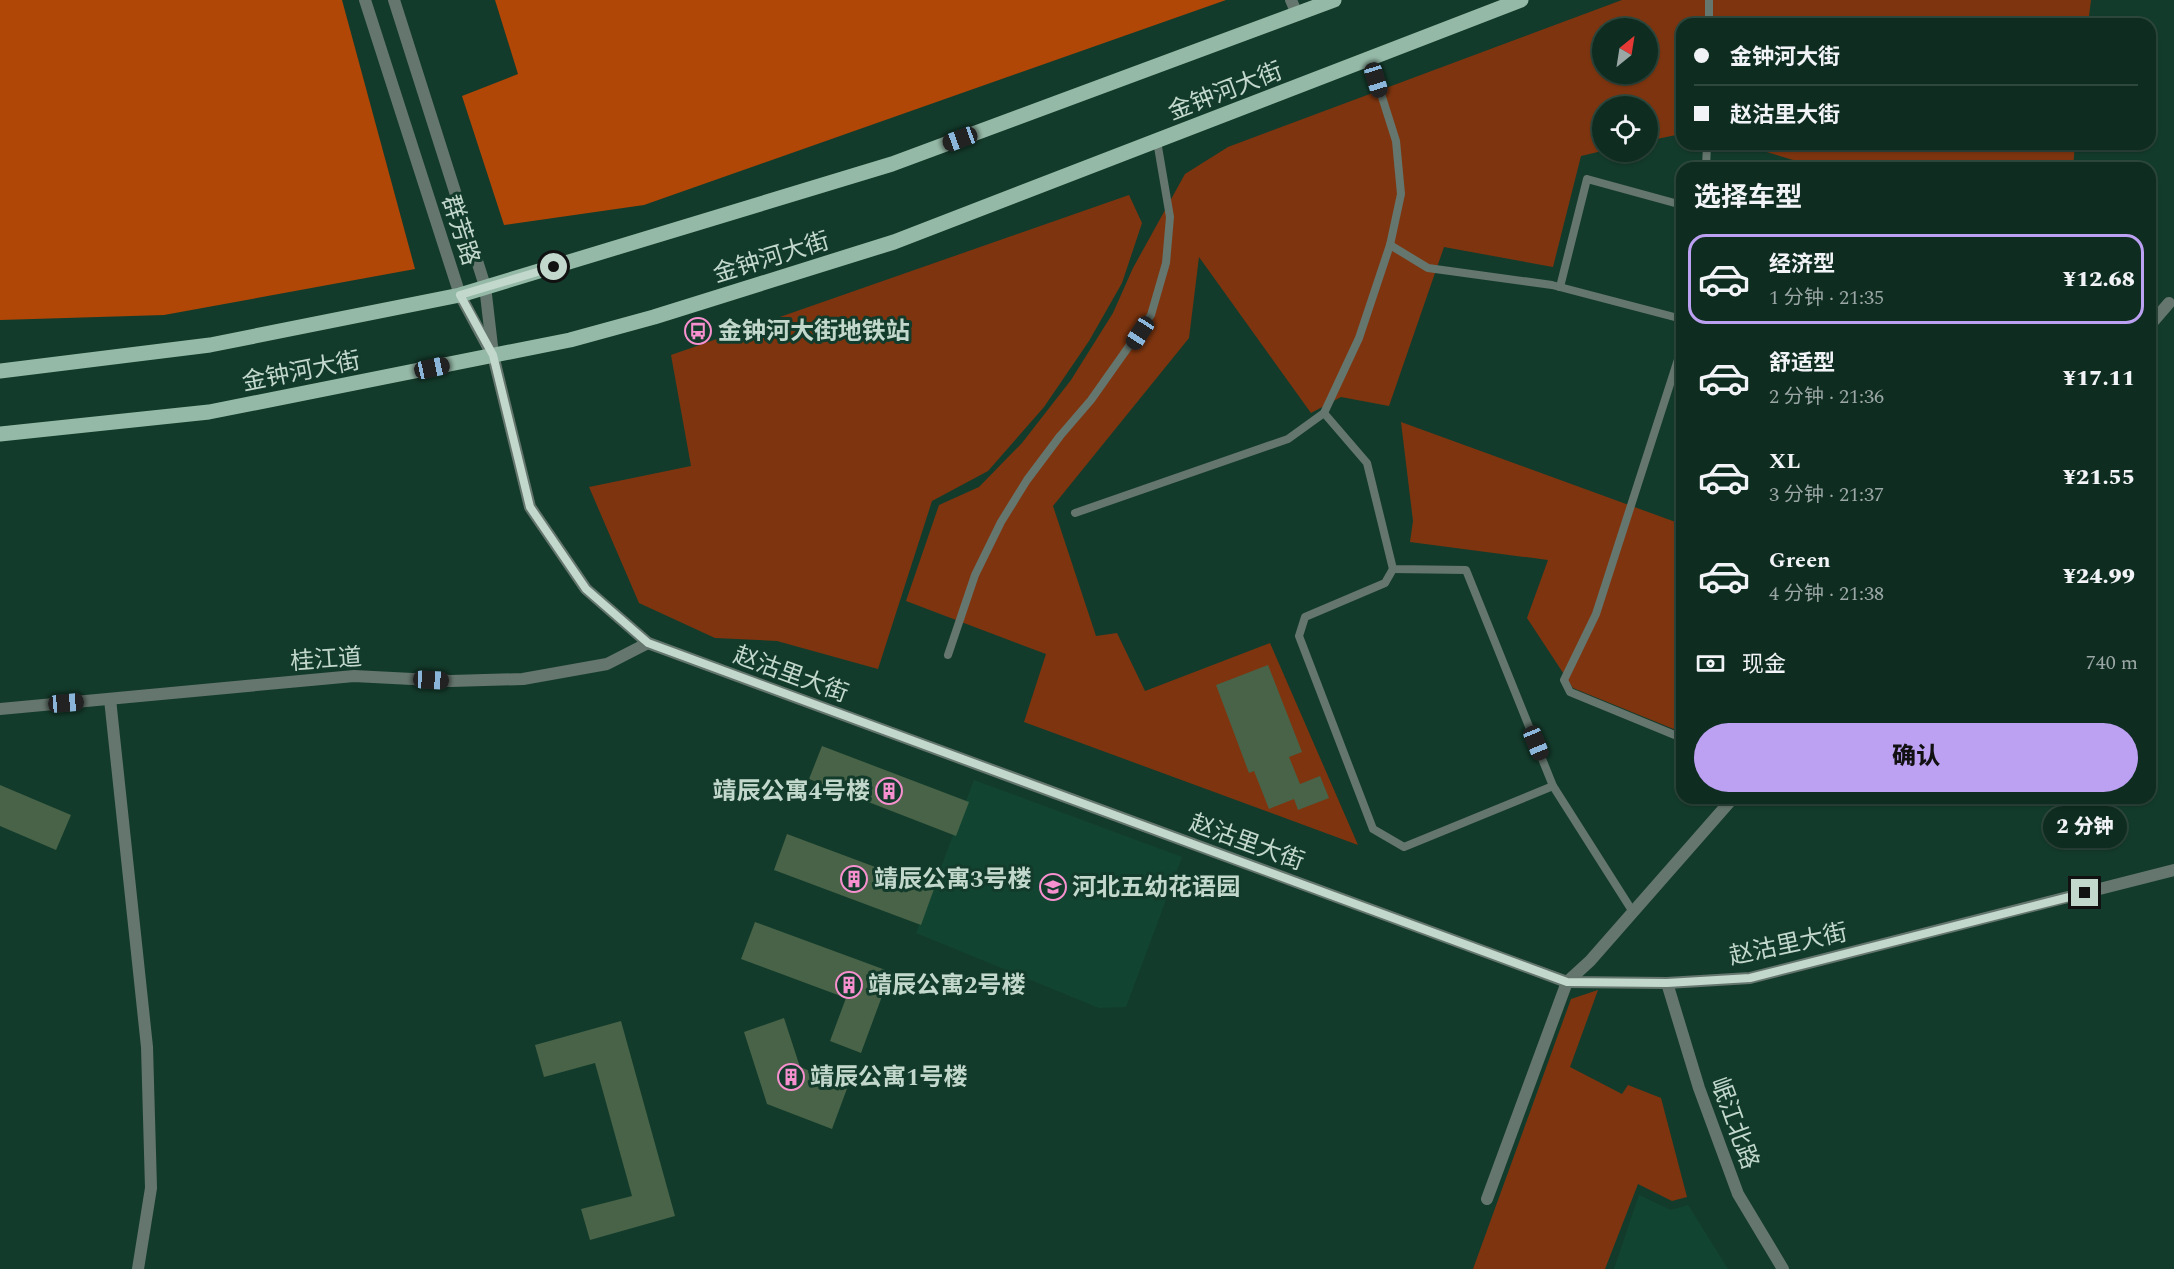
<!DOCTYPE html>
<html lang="zh">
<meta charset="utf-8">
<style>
:root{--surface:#0e2c20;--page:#173429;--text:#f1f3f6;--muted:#9ba7a5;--line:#2e483e;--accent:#bca0f2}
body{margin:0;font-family:Spectral,"Noto Sans SC",serif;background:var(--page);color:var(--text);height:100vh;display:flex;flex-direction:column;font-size:22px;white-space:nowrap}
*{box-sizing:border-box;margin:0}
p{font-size:20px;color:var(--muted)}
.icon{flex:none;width:33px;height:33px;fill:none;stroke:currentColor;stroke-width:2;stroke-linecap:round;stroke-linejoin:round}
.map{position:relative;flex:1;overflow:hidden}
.drawer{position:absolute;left:1676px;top:162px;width:480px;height:642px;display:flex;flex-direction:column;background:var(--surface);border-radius:18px;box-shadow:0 2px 4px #0004,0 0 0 2px var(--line)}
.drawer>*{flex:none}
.top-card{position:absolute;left:1676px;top:18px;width:480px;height:132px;border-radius:18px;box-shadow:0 2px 4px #0004,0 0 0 2px var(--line);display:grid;align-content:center;height:132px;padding:0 18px;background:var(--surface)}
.needle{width:39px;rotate:30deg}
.tools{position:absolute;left:1592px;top:18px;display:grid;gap:12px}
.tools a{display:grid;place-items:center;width:66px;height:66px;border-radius:50%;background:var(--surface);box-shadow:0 2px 4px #0004,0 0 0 2px var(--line);font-size:30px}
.end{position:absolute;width:27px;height:27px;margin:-14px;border:8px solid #c3d8cd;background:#111;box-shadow:0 0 0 3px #111}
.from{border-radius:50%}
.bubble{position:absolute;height:42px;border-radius:21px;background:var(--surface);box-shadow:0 2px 4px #0004,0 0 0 2px var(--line);font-size:20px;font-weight:800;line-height:42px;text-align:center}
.car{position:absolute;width:18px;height:36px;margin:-18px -9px;border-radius:8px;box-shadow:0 0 4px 2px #0007;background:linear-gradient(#222 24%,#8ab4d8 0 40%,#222 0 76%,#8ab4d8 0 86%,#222 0)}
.top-card b{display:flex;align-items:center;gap:21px;height:57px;font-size:22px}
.top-card b+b{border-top:2px solid var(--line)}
.top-card i{width:15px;height:15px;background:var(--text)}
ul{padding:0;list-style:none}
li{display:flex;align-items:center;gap:18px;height:90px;margin:0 12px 9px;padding:0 6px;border:3px solid transparent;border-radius:18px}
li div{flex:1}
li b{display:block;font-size:22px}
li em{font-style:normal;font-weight:800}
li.current{border-color:var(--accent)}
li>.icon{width:54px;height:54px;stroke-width:1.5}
h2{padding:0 18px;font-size:27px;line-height:72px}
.pay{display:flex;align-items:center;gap:15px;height:66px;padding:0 18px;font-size:22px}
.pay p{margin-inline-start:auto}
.action{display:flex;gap:12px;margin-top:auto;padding:12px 18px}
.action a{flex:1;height:69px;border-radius:36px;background:var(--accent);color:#111;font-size:24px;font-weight:800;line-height:69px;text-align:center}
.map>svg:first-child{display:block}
</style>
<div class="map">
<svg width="2174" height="1269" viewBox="0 0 2174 1269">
<rect width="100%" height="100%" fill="#133b2b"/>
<g fill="#124531">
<path d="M974,780L1182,857L1126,1007L1099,1008L916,933Z"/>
<path d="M1639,1195L1671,1210L1688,1205L1728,1269H1614Z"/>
</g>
<g fill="#7e350f" fill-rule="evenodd">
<path d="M1622,0H2091L2088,24H1682L1681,134L1647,141V106H1602V151L1581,156L1553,267L1444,247L1389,406L1341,397L1311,413L1199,257L1189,338L1053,506L1096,636L1117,633L1145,691L1270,643L1358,845L1024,722L1046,654L906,601L939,505L979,487L1022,443L1071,380L1113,313L1133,268L1185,174L1228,147ZM1602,28H1647V74H1602Z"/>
<path d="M1740,144H2075L2073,168H1820Z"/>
<path d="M1129,195L1142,223L1122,283L1089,341L1044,407L988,471L932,501L878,669L777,641L715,638L639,603L589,487L691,466L671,355Z"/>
<path d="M1401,422L1681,524V732L1573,688L1527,618L1548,560L1410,542L1413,521Z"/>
<path d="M1598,990L1570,1067L1622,1094L1628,1085L1661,1098L1687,1197L1672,1201L1638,1184L1605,1269H1473L1571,999Z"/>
</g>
<g fill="#b14706">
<path d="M0,0H342L415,269L164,315L0,320Z"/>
<path d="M495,0H1226L644,205L504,225L462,96L518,74Z"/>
</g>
<g fill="#486347">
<path d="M1268,665L1302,752L1289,757L1300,784L1320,776L1329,798L1298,810L1294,799L1269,809L1254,771L1249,773L1216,685Z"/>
<path d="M822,746L969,802L956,836L809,779Z"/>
<path d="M0,785L71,815L56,850L0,826Z"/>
<path d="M787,834L934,889L921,925L774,870Z"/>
<path d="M755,922L891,972L861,1053L830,1041L846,998L741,959Z"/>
<path d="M784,1018L800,1067L848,1086L832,1129L767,1104L744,1032Z"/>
<path d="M621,1021L675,1216L590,1240L581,1209L632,1196L595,1063L544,1077L535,1045Z"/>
</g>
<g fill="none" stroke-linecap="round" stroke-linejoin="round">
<g stroke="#65766e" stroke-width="8">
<path d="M1709,0V24"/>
<path d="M1706,168L1707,144"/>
<path d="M1390,245L1428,268L1552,285L1682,319"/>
<path d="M1560,287L1587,179L1682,205"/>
<path d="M1682,347L1596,614L1564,680L1570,692L1682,738"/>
<path d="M1324,413L1367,463L1393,569L1466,570L1553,786L1633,912"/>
<path d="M1075,513L1288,439L1324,413L1359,338L1390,245L1401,194L1396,141L1370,59"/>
<path d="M1393,569L1385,583L1305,617L1299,636L1373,829L1404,847L1553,786"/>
<path d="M948,655L975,575L1001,522L1027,480L1060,436L1091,400L1151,315L1166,263L1170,217L1157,141"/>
</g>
<g stroke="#65766e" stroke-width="12">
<path d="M2150,325L2169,303"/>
<path d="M110,699L147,1047L151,1188L138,1269"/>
<path d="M0,709L354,676L451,681L523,679L607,664L648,643"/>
<path d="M1667,983L1699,1088L1738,1194L1783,1269"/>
<path d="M1487,1199L1567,982L1590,961L1733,798"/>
</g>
<g stroke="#65766e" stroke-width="12">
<path d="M365,0L460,295L489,349"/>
<path d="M394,0L485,286L493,355L530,507L586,589L648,643L1567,982L1667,983L1750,978L2174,870"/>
<path d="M1291,0L1297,14"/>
</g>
<g stroke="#95b9a7" stroke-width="15">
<path d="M0,371L210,345L460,295L892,164L1334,0"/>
<path d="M0,434L209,412L570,340L654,317L894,242L1521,0"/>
</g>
</g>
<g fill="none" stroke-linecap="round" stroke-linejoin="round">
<path stroke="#c3d8cd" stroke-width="8" d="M554,267L460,295L493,355L530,507L586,589L648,643L1567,982L1667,983L1750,978L2085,893"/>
</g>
<defs>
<symbol id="bus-ring" viewBox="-11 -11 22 22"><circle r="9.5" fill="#133b2b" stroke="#f790ce" stroke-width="1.5"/><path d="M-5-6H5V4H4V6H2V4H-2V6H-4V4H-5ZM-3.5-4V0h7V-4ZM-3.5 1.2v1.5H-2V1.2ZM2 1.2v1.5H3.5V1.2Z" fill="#f790ce"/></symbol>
<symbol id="building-ring" viewBox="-11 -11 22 22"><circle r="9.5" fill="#133b2b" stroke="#f790ce" stroke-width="1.5"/><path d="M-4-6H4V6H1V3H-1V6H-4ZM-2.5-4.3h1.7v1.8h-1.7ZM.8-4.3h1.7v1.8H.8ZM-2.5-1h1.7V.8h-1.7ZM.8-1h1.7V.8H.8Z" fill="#f790ce"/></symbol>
<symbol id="school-ring" viewBox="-11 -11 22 22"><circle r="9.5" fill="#133b2b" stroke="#f790ce" stroke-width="1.5"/><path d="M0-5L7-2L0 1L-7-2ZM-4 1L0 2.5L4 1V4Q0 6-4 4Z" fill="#f790ce"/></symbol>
</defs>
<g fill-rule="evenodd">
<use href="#bus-ring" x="683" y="316" width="30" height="30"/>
<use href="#building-ring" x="874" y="776" width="30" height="30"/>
<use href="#building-ring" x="839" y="864" width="30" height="30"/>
<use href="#school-ring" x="1038" y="872" width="30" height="30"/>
<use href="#building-ring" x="834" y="970" width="30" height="30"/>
<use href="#building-ring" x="776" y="1062" width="30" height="30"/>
</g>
<g text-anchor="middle" stroke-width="6" stroke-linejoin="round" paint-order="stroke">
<g font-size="24" fill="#c3d8cd" stroke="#133b2b">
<text transform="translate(1225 91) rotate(-21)" y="8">金钟河大街</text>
<text transform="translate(461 230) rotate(72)" y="8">群芳路</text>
<text transform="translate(771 257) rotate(-17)" y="8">金钟河大街</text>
<text transform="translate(301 371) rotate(-11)" y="8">金钟河大街</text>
<text transform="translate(326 659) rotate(-4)" y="8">桂江道</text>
<text transform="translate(791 674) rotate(20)" y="8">赵沽里大街</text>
<text transform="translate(1247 842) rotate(20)" y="8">赵沽里大街</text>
<text transform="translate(1788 944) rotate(-12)" y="8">赵沽里大街</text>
<text transform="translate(1735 1123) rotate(70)" y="8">岷江北路</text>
</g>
<g font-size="24" font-weight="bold" fill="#c3d8cd" stroke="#133b2b" text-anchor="start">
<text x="718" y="339">金钟河大街地铁站</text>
<text x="870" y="799" text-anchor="end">靖辰公寓4号楼</text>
<text x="874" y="887">靖辰公寓3号楼</text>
<text x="1072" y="895">河北五幼花语园</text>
<text x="868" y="993">靖辰公寓2号楼</text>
<text x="810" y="1085">靖辰公寓1号楼</text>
</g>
</g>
</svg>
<div class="tools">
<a><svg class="needle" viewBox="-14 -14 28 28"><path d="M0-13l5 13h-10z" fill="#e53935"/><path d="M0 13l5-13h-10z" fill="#9ba7a5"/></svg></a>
<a><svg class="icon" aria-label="locate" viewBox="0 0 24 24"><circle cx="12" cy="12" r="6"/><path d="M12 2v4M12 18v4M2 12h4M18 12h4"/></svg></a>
</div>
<i class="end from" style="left:554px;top:267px"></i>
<i class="end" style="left:2085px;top:893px"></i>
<div class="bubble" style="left:2043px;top:806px;width:84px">2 分钟</div>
<i class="car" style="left:1376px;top:80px;rotate:163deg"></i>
<i class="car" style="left:960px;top:139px;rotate:250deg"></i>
<i class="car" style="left:1140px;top:333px;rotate:213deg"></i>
<i class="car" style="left:432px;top:368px;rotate:78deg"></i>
<i class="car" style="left:431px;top:680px;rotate:93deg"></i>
<i class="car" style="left:66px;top:703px;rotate:85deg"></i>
<i class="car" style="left:1536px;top:743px;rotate:158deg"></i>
<div class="top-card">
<b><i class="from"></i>金钟河大街</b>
<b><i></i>赵沽里大街</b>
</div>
<section class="drawer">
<h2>选择车型</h2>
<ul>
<li class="current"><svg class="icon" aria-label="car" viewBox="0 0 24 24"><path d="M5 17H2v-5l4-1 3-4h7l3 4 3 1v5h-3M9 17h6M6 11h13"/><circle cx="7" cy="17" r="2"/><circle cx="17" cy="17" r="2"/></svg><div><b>经济型</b><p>1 分钟 · 21:35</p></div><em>¥12.68</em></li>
<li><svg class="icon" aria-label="car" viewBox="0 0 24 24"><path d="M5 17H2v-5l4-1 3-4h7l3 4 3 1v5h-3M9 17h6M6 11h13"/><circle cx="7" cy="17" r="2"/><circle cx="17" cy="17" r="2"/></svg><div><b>舒适型</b><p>2 分钟 · 21:36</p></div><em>¥17.11</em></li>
<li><svg class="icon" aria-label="car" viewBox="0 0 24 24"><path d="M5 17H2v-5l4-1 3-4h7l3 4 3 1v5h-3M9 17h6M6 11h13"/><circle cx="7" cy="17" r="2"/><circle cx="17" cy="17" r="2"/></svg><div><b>XL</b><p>3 分钟 · 21:37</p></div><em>¥21.55</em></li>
<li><svg class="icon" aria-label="car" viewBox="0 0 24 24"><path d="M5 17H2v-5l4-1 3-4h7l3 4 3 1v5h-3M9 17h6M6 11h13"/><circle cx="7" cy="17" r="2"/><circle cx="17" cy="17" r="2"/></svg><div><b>Green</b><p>4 分钟 · 21:38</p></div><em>¥24.99</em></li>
</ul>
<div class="pay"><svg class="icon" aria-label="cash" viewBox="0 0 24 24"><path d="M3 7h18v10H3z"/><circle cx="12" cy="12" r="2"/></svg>现金<p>740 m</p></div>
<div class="action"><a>确认</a></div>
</section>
</div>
